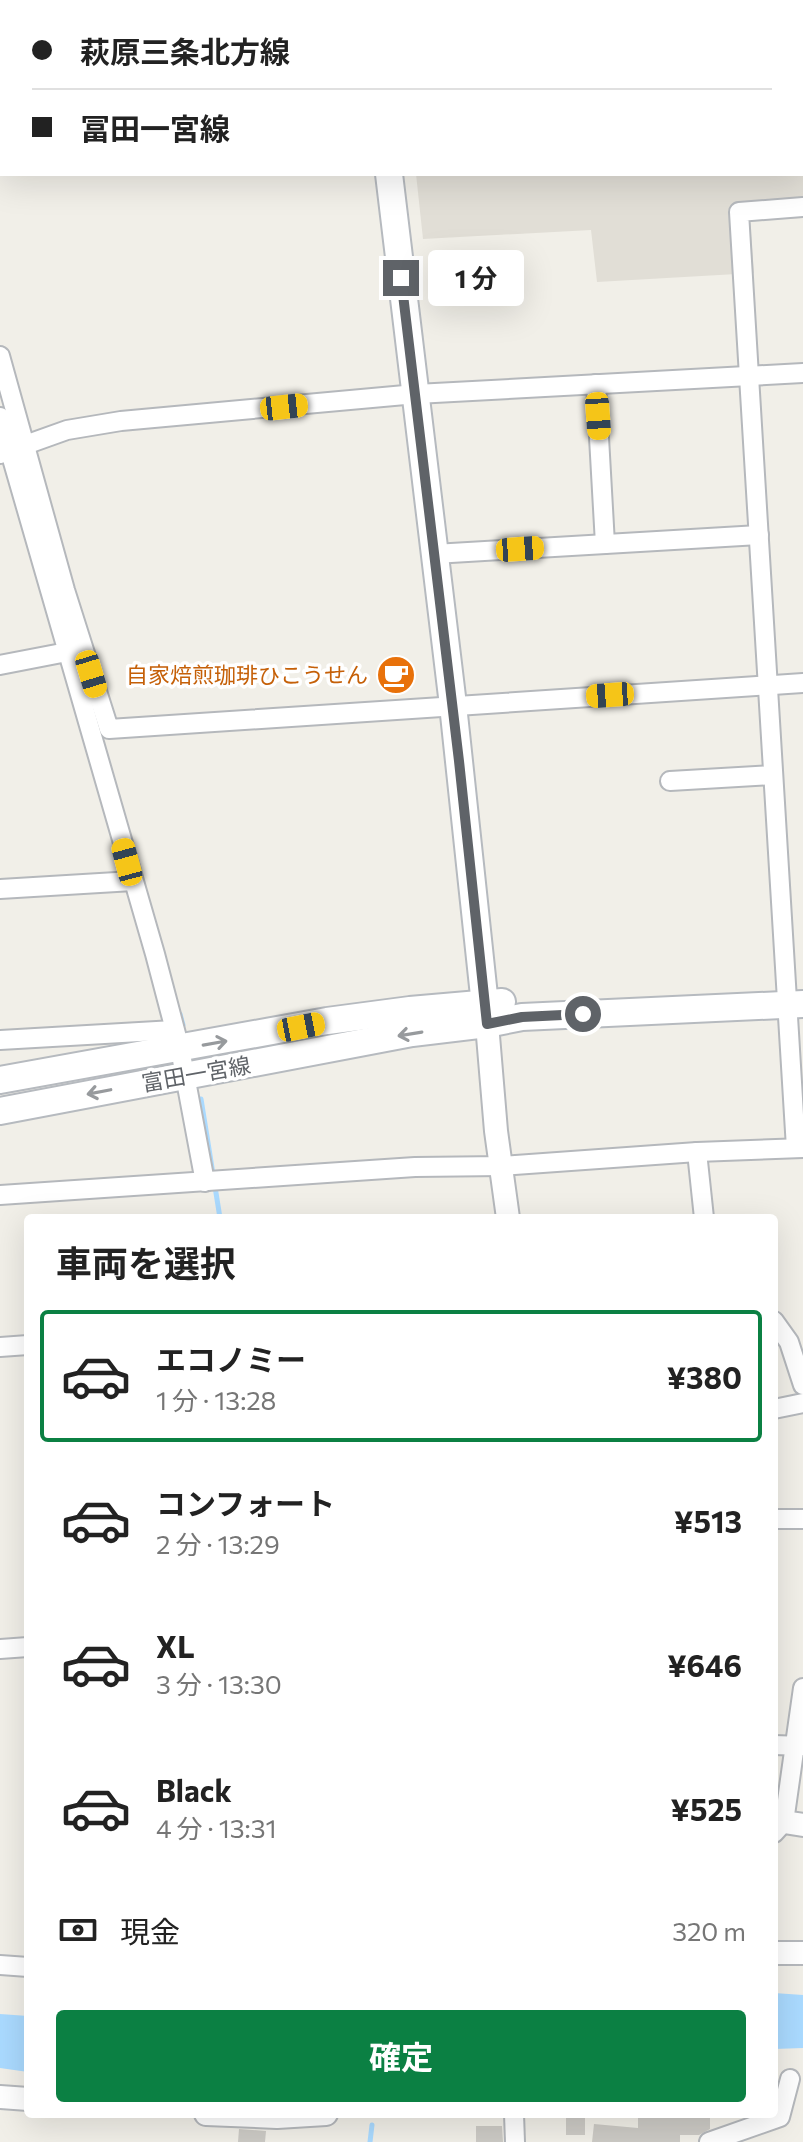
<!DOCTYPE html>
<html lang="ja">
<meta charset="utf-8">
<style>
:root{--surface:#fff;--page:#f2f2f2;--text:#222;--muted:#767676;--line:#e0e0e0;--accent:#0b8043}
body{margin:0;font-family:Commissioner,"Noto Sans JP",sans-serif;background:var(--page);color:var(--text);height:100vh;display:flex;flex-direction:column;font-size:30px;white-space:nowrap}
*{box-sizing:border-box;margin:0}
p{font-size:26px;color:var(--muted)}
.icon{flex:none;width:44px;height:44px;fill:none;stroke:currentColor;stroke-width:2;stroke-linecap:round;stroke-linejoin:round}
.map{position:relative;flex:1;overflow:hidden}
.panel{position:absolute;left:24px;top:1214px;width:754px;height:904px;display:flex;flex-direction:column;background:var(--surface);border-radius:8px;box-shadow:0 8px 32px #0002}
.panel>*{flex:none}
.top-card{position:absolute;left:0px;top:0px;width:804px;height:176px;box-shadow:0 8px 32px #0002;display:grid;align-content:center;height:176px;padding:0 32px;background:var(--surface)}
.end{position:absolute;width:36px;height:36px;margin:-18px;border:10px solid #5f6368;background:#fff;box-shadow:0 0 0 4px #fff}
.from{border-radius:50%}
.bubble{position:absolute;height:56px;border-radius:8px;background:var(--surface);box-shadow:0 8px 32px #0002;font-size:26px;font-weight:700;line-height:56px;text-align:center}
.car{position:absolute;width:24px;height:48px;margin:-24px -12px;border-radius:10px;box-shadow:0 0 6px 2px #0007;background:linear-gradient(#f5c518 24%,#345 0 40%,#f5c518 0 76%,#345 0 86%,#f5c518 0)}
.top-card b{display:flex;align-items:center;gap:28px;height:76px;font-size:30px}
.top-card b+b{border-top:2px solid var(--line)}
.top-card i{width:20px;height:20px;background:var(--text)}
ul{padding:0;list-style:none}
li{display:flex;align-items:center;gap:24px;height:132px;margin:0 16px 12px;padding:0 16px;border:4px solid transparent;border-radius:8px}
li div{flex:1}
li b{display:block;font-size:30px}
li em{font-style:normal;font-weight:700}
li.current{border-color:var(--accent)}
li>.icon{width:72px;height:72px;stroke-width:1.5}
h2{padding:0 32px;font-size:36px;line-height:96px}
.pay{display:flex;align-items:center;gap:20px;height:88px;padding:0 32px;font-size:30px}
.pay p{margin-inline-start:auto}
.primary-button{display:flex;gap:16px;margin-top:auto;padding:16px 32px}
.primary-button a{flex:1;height:92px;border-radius:8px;background:var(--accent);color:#fff;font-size:32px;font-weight:700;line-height:92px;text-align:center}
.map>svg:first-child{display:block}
</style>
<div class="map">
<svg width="803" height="2142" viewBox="0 0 803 2142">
<rect width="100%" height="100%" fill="#f1efe8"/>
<path fill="#e1ded6" d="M397,0H803V218L750,221L754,273L597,282L591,230L423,239L416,174H802V2Z"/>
<g fill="#aadaff">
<path d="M774,1993L803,1995V2048L774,2049Z"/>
<path d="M0,2014L28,2016V2072L0,2068Z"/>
</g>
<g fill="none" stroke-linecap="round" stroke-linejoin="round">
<g stroke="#aadaff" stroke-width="5">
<path d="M180,1014L183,1025"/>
<path d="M201,1099L220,1218"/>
<path d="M370,2142L372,2125"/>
</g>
</g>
<g fill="#cccac5">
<rect x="566" y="2114" width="19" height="21"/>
<path d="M638,2114H710V2129L699,2135H680V2142H592L594,2124L638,2128Z"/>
<path d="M476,2126H502L503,2142H476Z"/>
<path d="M239,2129L266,2131L265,2142H238Z"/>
</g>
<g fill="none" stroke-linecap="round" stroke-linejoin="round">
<defs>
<g id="minor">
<path d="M0,117L2,116"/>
<path d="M0,356L65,590L109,729L803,683"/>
<path d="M596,384L605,544"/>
<path d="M0,417L155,954L180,1049L205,1182"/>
<path d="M0,454L67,430L121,421L416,394L803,373"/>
<path d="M434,554L759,535"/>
<path d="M0,665L67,652"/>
<path d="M670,781L773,775"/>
<path d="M0,889L133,881"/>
<path d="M0,1040L174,1030"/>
<path d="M796,1148L739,212L803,207"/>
<path d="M697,1152L704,1218"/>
<path d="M0,1195L415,1167L502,1166L697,1152L803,1148"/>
<path d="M774,1321L789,1342L803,1385"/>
<path d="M0,1347L28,1345"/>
<path d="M774,1409L803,1403"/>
<path d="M774,1519H803"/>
<path d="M0,1649L28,1647"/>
<path d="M774,1745L803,1746"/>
<path d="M774,1833L784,1822L803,1688"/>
<path d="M0,1965L28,1967"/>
<path d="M514,2114L515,2142"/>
<path d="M709,2142L780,2117L790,2079"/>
</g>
<g id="tertiary">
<path d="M487,1024L496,1131L508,1218"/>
<path d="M784,1822L803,1825"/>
<path d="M774,1953H803"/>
<path d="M0,2097L28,2099"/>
<path d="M206,2114L277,2117L326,2114"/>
</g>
<g id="secondary">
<path d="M368,0V2"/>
<path d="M389,174L453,705L487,1024"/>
<path d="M0,1080L327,1021L410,1010L502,1002"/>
<path d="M0,1111L412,1033L487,1024L522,1017L803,1004"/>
</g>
</defs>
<use href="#minor" stroke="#b5b8bc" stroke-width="22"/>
<use href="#tertiary" stroke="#b5b8bc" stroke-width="26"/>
<use href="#secondary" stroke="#b6babf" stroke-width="30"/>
<use href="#minor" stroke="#fff" stroke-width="18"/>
<use href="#tertiary" stroke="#fff" stroke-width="22"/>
<use href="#secondary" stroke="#fff" stroke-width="26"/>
</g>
<defs><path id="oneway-shaft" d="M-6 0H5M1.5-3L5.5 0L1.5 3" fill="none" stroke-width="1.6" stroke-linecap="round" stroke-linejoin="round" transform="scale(2)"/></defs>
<g stroke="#979a9d">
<use href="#oneway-shaft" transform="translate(410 1034) rotate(171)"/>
<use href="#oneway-shaft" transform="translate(215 1043) rotate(-10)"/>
<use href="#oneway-shaft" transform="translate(99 1092) rotate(169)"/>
</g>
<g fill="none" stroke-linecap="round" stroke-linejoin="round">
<path stroke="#5f6368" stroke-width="10" d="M401,278L459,761L487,1024L522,1017L583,1014"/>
</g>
<defs>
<symbol id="cafe-disc" viewBox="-11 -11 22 22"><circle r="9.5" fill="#e8710a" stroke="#fff"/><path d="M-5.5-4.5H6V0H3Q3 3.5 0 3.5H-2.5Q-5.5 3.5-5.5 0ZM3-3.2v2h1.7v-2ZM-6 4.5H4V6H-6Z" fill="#fff"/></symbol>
</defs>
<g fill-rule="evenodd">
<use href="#cafe-disc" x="374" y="653" width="44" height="44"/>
</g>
<g text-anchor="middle" stroke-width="7" stroke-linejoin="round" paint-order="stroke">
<g font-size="22" fill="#c56008" stroke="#fff" text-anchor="end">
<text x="368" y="683">自家焙煎珈琲ひこうせん</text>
</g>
<g font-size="22" fill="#5f6368" stroke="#fff">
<text transform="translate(196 1074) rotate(-10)" y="8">富田一宮線</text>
</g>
</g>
</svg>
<i class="end from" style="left:583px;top:1014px"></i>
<i class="end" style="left:401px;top:278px"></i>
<div class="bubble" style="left:428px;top:250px;width:96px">1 分</div>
<i class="car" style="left:284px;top:407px;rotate:84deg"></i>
<i class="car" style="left:598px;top:416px;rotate:176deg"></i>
<i class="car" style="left:520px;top:549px;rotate:86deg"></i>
<i class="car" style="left:91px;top:674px;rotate:163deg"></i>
<i class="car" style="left:610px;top:695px;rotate:266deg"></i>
<i class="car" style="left:127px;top:862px;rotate:345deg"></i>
<i class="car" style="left:301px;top:1027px;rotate:79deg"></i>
<div class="top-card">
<b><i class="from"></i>萩原三条北方線</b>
<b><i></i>冨田一宮線</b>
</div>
<section class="panel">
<h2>車両を選択</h2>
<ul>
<li class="current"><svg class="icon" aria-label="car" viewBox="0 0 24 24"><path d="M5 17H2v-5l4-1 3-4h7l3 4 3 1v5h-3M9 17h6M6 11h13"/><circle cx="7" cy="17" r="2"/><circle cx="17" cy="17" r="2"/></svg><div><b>エコノミー</b><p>1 分 · 13:28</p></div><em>¥380</em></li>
<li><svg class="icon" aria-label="car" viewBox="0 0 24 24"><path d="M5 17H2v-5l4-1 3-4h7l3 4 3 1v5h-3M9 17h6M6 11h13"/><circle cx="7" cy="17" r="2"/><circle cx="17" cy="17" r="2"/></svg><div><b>コンフォート</b><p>2 分 · 13:29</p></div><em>¥513</em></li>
<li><svg class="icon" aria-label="car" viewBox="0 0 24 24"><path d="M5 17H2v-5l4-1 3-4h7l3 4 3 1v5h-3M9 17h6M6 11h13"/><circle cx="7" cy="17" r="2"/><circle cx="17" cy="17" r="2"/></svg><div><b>XL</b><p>3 分 · 13:30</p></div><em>¥646</em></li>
<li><svg class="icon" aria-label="car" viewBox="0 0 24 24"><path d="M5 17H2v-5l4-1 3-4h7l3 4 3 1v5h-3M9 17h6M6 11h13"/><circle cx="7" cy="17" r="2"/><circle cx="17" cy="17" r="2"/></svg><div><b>Black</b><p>4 分 · 13:31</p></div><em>¥525</em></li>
</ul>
<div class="pay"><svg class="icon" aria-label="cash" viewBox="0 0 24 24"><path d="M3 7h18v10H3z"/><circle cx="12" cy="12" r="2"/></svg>現金<p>320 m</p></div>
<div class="primary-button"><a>確定</a></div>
</section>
</div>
